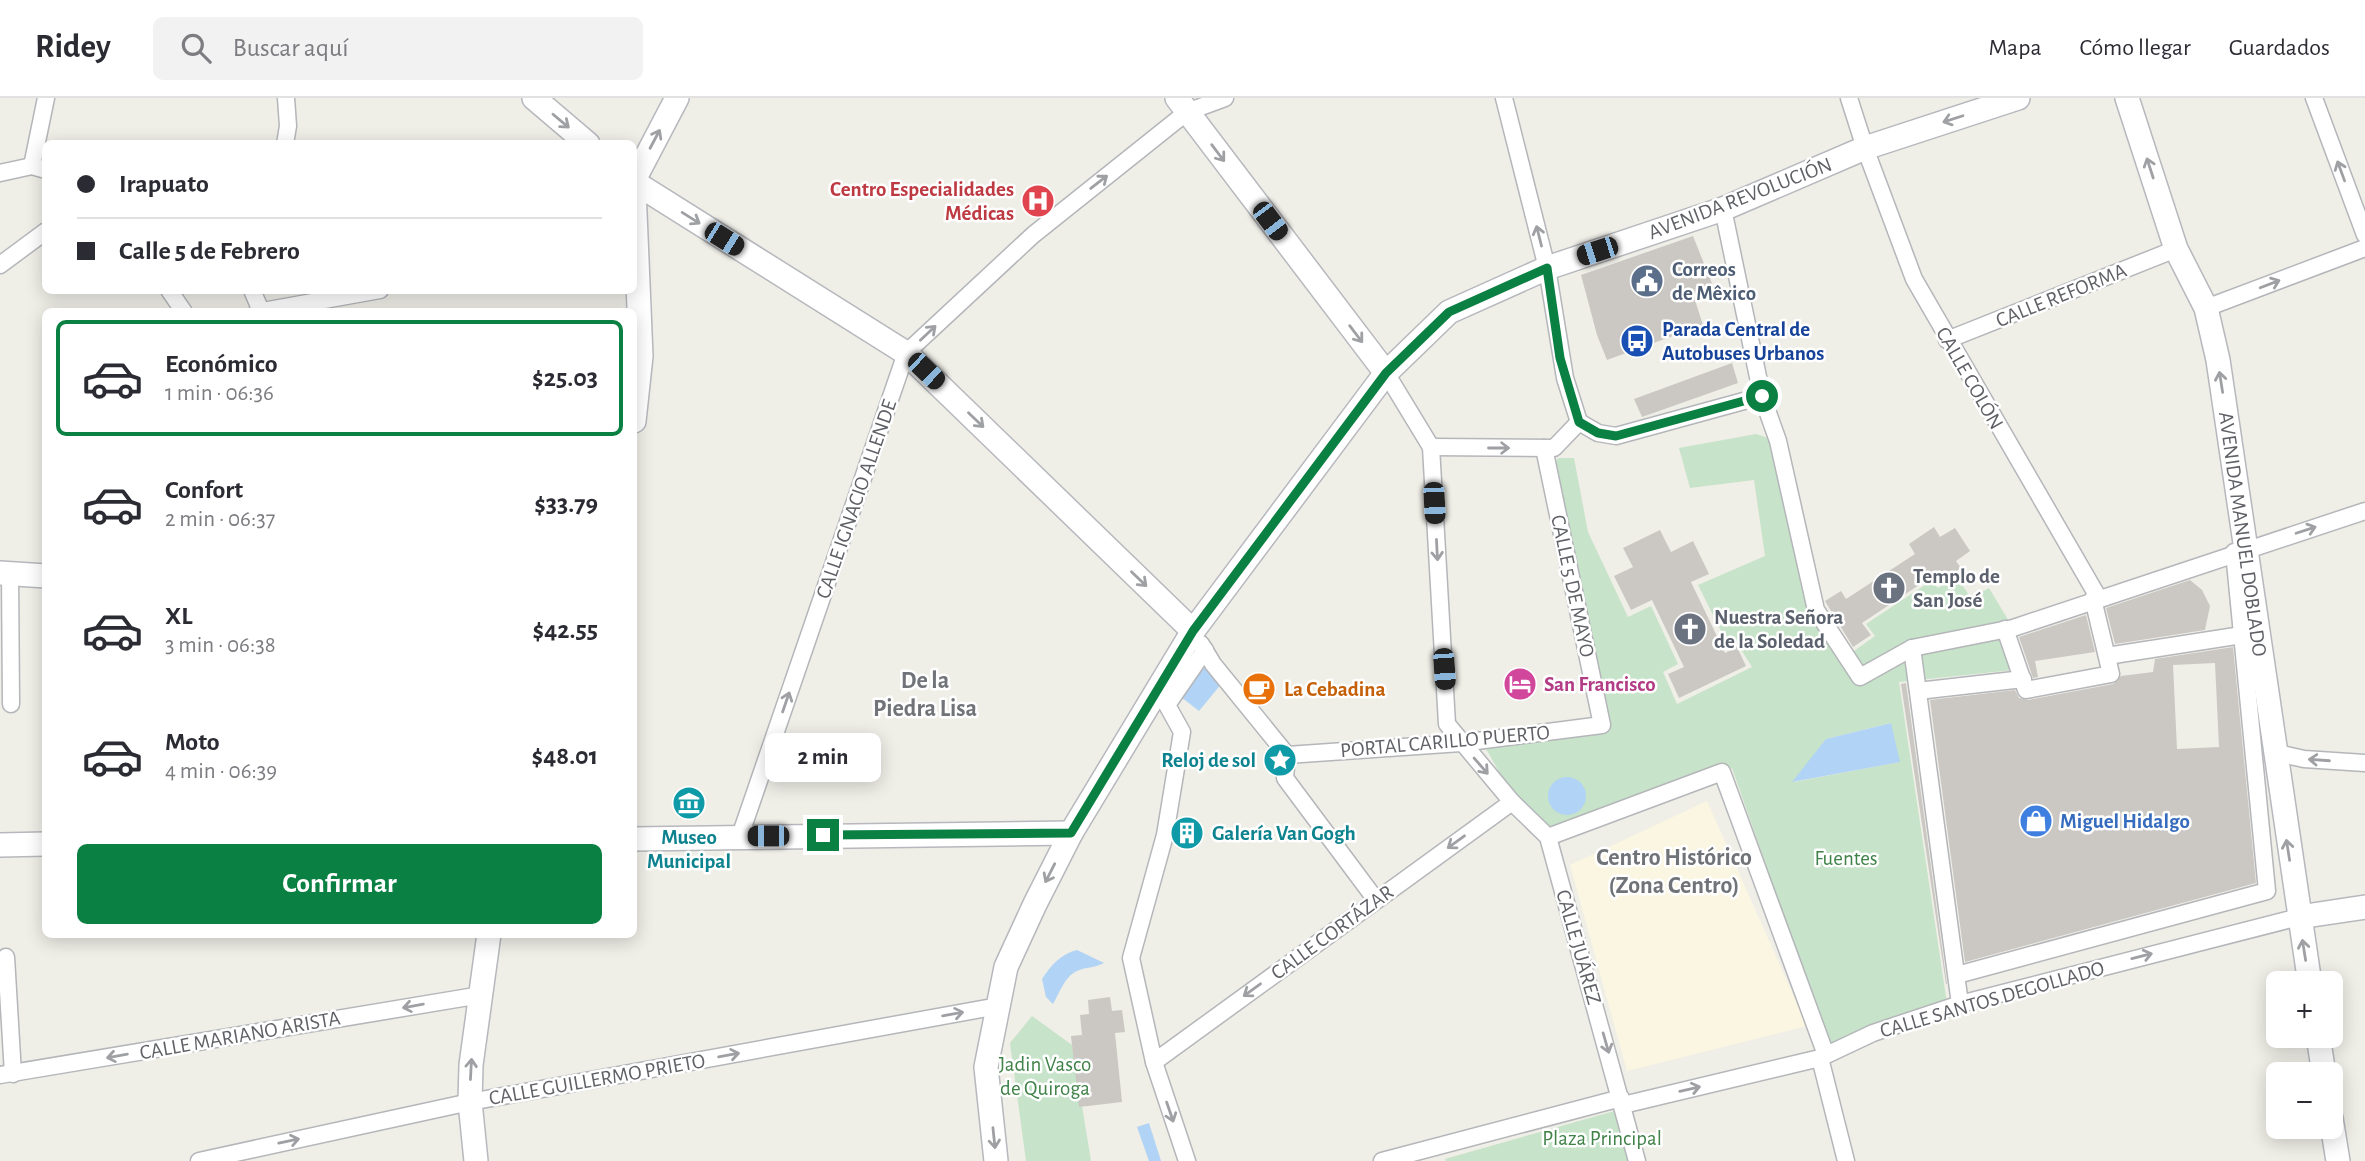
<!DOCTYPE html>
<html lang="es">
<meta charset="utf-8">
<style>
:root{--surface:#fff;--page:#f2f2f3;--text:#2b2b33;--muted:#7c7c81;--line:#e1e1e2;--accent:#0b8043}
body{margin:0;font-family:"Alegreya Sans",sans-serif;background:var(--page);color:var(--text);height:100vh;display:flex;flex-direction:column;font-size:26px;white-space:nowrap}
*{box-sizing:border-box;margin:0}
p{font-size:23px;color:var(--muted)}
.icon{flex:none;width:38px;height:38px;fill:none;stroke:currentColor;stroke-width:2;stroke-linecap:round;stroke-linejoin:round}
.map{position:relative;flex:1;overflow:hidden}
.details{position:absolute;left:42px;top:210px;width:595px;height:630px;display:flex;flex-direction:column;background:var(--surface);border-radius:10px;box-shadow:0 4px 18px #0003}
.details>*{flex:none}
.hud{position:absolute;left:42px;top:42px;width:595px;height:154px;border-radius:10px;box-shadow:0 4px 18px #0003;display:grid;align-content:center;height:154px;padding:0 35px;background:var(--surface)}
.controls{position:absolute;left:2266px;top:873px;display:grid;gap:14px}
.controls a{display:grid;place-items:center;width:77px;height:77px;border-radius:10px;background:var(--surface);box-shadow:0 4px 18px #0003;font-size:35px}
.end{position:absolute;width:32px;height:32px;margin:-16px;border:9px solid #0b8043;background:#fff;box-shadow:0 0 0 4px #fff}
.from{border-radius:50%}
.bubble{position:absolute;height:49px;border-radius:10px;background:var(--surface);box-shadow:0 4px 18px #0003;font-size:23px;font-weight:600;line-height:49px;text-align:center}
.car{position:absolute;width:21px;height:42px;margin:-21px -10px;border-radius:9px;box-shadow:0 0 5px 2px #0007;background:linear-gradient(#222 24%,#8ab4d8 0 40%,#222 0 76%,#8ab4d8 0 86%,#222 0)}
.hud b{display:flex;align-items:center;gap:24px;height:66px;font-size:26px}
.hud b+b{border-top:2px solid var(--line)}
.hud i{width:18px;height:18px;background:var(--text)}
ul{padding:12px 0 0;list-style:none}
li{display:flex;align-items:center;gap:21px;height:116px;margin:0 14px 10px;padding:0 21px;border:4px solid transparent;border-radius:10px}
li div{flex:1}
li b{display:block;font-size:26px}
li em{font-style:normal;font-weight:600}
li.on{border-color:var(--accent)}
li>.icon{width:63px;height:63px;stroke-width:1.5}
.button{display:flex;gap:14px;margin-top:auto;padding:14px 35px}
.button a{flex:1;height:80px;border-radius:10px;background:var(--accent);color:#fff;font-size:28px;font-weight:600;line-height:80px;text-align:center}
header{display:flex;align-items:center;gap:42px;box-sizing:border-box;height:98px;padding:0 35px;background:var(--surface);border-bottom:2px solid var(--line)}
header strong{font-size:33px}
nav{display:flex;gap:38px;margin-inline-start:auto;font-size:24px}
.search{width:490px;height:63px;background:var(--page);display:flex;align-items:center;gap:18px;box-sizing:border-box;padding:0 24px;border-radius:10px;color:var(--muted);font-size:26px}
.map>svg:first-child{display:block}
</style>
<header>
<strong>Ridey</strong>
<div class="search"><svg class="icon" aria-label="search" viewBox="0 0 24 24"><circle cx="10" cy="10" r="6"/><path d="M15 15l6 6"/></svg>Buscar aquí</div>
<nav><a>Mapa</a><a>Cómo llegar</a><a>Guardados</a></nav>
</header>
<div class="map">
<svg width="2365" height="1063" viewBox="0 0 2365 1063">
<rect width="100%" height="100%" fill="#efeee7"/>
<path fill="#faf6e1" d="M1707,703L1807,928L1627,973L1570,767Z"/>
<g fill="#c7e3c9" fill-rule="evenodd">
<path d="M1756,336L1778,343L1817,506L1854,553L1875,538L1866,526L1931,483L1938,490L1956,478L1971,500L1989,490L2013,530L2023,571L1899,584L1947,906L1829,947L1732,670L1554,733L1511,695L1485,649L1602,627L1551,367L1559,360H1574L1588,434L1628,519L1651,508L1678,566L1663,574L1677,606L1752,569L1735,542L1727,545L1698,487L1765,458L1754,382L1690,390L1679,350ZM1890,625L1899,664L1794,684L1826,641ZM1576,682L1584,691L1585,702L1552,710L1548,698L1552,686Z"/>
<path d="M1032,918L1072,947L1091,1063H1026L1010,945Z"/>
<path d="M1618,1012L1634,1063H1446L1445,1061Z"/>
</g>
<g fill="#b1d3f5">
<path d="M1204,570L1222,585L1199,613L1181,599Z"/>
<path d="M1891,625L1900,664L1792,684L1826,641Z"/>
<circle cx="1567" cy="698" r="19"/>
<path d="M1077,852L1104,865C1095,870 1085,869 1077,873C1065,878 1059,896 1053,906L1046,899L1042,881C1051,867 1061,856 1077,852Z"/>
<path d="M1149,1025L1161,1063H1149L1137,1029Z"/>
</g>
<g fill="#cbc8c4" fill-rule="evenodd">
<path d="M1693,138L1713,188L1693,196L1703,227L1607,262L1597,237L1581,177Z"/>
<path d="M1732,265L1738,285L1642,319L1634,301Z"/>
<path d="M1934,429L1940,439L1955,430L1970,453L1956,463L1961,470L1937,487L1931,479L1862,525L1871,537L1853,549L1825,503L1841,493L1846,501L1915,456L1909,446Z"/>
<path d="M1660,432L1671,454L1693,443L1709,476L1691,484L1725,555L1737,549L1746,568L1679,600L1668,576L1684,569L1652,502L1631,512L1614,478L1633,469L1623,450Z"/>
<path d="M2190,482L2202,492L2210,508L2205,532L2115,546L2106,510Z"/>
<path d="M2086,517L2095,554L2035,563L2038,579L2033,580L2019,539Z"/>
<path d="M2233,549L2256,785L1965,864L1930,602L2015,592L2019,600L2028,602L2113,586L2121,578L2153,574L2155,561ZM2215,565L2219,649L2177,651L2173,567Z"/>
<path d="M1906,585L1947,886H1946L1901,586Z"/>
<path d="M1110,899L1112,913L1122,912L1125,934L1115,935L1122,1004L1079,1009L1071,938L1082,937L1080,917L1089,916L1088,902Z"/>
</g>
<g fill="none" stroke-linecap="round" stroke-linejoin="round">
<defs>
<g id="street">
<path d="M1504,0L1547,170L1565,280L1579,324"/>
<path d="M1849,0L1865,50L1914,181L2098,499"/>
<path d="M2314,0L2365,137"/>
<path d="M285,46L288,28L286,0"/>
<path d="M32,68L46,0"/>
<path d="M0,75L32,68L46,72"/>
<path d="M1723,111L1762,298L1778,343L1816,512L1860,579L1912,550L2013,530L2365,413"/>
<path d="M0,167L46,133"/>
<path d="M169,192L184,214"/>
<path d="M252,192L261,213"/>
<path d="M2206,210L2365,150"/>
<path d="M257,214L380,192"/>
<path d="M1947,242L2176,151"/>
<path d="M1386,275L1431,349L1447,626L1512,704L1548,739L1637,1063"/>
<path d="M1579,324L1598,335L1616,338L1762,298"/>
<path d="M1431,349L1554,350L1579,324"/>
<path d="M10,476L11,606"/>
<path d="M2005,531L2026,592L2111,576L2093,501"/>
<path d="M1201,546L1213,566L1287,657L1285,680L1376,802"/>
<path d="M1912,550L1960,906"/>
<path d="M2107,558L2242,537"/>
<path d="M1918,593L2023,581"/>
<path d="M2273,654L2304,661L2365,665"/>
<path d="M1287,657L1461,645L1602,627L1544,350"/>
<path d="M740,738L906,255L1033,137L1187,14L1225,0"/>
<path d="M1548,739L1722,674L1826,957"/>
<path d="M6,859L13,976"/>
<path d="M1957,877L2267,793L2234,454"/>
<path d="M1820,960L1846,1063"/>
<path d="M1154,964L1512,704"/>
<path d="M0,977L481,897"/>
<path d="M1623,1007L1820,960L1873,935L1960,906L2299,819"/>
<path d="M199,1063L470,1004L998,908"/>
<path d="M1187,1063L1154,964L1131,860L1165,737L1182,634L1167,607L1205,552"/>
<path d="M1382,1063L1621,1000"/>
</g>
<g id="secondary">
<path d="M534,0L588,46"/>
<path d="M1177,0L1386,275"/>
<path d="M2127,0L2176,151L2206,210L2218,262L2310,886"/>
<path d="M634,82L677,0"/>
<path d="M634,84L906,255L1193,533"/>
<path d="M634,91L641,258L634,323"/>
<path d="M0,475L46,478"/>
<path d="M634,741L1071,735"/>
<path d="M0,747L46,746"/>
<path d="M2299,819L2365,809"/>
<path d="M2318,938L2324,976"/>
<path d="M2331,1020L2338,1063"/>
<path d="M476,1063L470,1004L471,967L489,836"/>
<path d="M996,1063L986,969L1006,869L1035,806L1071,735L1193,533L1386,275L1449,214L1547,170L1723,111L1865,50L2018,0"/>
</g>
</defs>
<use href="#street" stroke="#b4b6ba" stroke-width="19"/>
<use href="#secondary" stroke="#b6b8bd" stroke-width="26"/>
<use href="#street" stroke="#fff" stroke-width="16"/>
<use href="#secondary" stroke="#fff" stroke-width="23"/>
</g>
<defs><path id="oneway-shaft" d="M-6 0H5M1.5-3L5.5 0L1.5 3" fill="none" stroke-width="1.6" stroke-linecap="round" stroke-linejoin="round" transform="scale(1.75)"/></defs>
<g stroke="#9fa0a3">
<use href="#oneway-shaft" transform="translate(1953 21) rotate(162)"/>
<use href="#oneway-shaft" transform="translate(561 23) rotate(40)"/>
<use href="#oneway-shaft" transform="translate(655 41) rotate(-62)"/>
<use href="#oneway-shaft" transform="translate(1218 55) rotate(53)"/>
<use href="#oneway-shaft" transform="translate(2150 70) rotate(-108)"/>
<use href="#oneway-shaft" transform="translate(2341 73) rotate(-110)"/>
<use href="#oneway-shaft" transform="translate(1099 84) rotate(-38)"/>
<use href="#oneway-shaft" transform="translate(691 120) rotate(32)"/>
<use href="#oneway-shaft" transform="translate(1539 138) rotate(-104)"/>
<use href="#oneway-shaft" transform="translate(2270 186) rotate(-21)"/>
<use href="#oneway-shaft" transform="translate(928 235) rotate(-43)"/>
<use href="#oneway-shaft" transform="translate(1356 236) rotate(53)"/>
<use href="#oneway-shaft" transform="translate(2221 284) rotate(-99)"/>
<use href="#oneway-shaft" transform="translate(976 322) rotate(44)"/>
<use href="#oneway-shaft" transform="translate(1499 350)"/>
<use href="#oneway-shaft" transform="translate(2306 432) rotate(-18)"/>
<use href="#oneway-shaft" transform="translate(1437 452) rotate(87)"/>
<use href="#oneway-shaft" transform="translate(1139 481) rotate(44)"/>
<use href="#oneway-shaft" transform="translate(786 604) rotate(-71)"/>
<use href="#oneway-shaft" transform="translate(2319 662) rotate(-176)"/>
<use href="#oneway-shaft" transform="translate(1481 668) rotate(49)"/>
<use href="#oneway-shaft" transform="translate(1456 744) rotate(144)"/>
<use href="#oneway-shaft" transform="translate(2288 752) rotate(-99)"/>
<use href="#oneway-shaft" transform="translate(1050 775) rotate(117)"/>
<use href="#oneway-shaft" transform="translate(2304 852) rotate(-99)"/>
<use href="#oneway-shaft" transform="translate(2142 858) rotate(-14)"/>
<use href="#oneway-shaft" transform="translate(1252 892) rotate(144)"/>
<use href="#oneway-shaft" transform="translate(413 908) rotate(170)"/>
<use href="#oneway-shaft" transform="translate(953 916) rotate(-10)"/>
<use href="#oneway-shaft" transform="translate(1606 945) rotate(74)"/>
<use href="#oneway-shaft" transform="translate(729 957) rotate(-10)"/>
<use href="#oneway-shaft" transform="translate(117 958) rotate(170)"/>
<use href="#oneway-shaft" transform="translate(471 971) rotate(-87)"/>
<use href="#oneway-shaft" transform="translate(1690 991) rotate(-13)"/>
<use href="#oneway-shaft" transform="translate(1170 1014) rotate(71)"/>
<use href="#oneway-shaft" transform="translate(994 1040) rotate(84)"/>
<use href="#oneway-shaft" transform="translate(289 1043) rotate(-12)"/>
</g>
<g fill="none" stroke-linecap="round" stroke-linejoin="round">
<path stroke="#0b8043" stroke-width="9" d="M823,737L1071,735L1193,533L1386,275L1449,214L1547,170L1560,260L1579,324L1598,335L1616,338L1762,298"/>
</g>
<defs>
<symbol id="hospital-disc" viewBox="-11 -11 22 22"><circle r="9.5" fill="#e0444e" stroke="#fff"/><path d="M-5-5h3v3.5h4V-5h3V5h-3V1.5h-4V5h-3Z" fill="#fff"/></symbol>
<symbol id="civic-disc" viewBox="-11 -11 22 22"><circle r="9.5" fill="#5c6f8a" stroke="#fff"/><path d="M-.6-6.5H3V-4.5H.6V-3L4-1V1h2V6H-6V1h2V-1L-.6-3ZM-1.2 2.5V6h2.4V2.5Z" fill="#fff"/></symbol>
<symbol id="bus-disc" viewBox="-11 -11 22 22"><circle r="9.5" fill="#1a4fb4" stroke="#fff"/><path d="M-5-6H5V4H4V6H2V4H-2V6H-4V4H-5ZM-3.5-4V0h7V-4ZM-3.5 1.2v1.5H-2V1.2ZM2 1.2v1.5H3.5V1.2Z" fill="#fff"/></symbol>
<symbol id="church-disc" viewBox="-11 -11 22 22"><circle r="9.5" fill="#6b7280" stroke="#fff"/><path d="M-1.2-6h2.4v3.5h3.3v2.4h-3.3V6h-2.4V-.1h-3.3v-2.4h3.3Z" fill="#fff"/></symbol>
<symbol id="hotel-disc" viewBox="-11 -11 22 22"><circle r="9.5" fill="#d1479c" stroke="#fff"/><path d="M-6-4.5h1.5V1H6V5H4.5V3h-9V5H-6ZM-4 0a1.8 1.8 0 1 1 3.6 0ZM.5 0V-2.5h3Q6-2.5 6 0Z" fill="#fff"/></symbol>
<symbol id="cafe-disc" viewBox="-11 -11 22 22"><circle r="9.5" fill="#e8710a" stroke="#fff"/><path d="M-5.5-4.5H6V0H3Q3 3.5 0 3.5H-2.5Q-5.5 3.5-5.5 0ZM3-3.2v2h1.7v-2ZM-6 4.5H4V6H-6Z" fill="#fff"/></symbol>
<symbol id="sight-disc" viewBox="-11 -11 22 22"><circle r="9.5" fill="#0f9aa8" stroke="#fff"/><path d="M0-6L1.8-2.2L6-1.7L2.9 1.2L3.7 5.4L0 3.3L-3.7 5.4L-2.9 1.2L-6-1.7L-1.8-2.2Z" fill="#fff"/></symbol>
<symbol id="museum-disc" viewBox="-11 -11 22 22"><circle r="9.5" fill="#0f9aa8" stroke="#fff"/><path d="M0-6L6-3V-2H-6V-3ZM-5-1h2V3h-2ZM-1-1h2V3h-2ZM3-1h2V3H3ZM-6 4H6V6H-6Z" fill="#fff"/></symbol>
<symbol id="shop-disc" viewBox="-11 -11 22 22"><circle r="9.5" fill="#3f7fe0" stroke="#fff"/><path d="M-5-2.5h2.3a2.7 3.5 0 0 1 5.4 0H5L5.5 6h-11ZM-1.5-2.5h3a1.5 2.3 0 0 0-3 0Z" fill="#fff"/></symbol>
<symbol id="building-disc" viewBox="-11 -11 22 22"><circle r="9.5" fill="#0f9aa8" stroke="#fff"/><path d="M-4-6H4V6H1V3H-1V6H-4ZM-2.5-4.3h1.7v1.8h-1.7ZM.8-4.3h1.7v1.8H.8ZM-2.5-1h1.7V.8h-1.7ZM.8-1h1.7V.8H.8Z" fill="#fff"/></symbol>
</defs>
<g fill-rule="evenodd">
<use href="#hospital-disc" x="1019" y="84" width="38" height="38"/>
<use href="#civic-disc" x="1628" y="164" width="38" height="38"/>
<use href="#bus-disc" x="1618" y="224" width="38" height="38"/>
<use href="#church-disc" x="1870" y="471" width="38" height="38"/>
<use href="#church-disc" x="1671" y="512" width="38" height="38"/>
<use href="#hotel-disc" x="1501" y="567" width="38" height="38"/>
<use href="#cafe-disc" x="1240" y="572" width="38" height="38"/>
<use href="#sight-disc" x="1261" y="643" width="38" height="38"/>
<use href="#museum-disc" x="670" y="686" width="38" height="38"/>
<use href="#shop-disc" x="2017" y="704" width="38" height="38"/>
<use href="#building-disc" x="1168" y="716" width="38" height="38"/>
</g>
<g text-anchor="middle" stroke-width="5" stroke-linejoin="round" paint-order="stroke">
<g font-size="21" font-weight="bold" fill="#be3a42" stroke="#fff" text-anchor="end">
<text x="1014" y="98">Centro Especialidades<tspan x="1014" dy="24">Médicas</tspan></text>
</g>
<g font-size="21" fill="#5f6166" stroke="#fff">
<text transform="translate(1740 100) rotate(-21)" y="7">AVENIDA REVOLUCIÓN</text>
<text transform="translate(2061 197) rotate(-22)" y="7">CALLE REFORMA</text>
<text transform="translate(1970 280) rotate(60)" y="7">CALLE COLÓN</text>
<text transform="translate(856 401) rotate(-71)" y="7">CALLE IGNACIO ALLENDE</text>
<text transform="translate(2243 436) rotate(82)" y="7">AVENIDA MANUEL DOBLADO</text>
<text transform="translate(1573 488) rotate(78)" y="7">CALLE 5 DE MAYO</text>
<text transform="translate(1445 643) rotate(-5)" y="7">PORTAL CARILLO PUERTO</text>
<text transform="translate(1332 834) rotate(-36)" y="7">CALLE CORTÁZAR</text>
<text transform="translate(1579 849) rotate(74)" y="7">CALLE JUÁREZ</text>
<text transform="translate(1992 901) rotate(-16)" y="7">CALLE SANTOS DEGOLLADO</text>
<text transform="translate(240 937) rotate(-10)" y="7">CALLE MARIANO ARISTA</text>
<text transform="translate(597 981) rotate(-10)" y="7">CALLE GUILLERMO PRIETO</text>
</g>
<g font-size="21" font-weight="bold" fill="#4e5e75" stroke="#fff" text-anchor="start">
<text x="1672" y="178">Correos<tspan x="1672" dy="24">de Mêxico</tspan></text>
</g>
<g font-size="21" font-weight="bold" fill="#164399" stroke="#fff" text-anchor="start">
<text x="1662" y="238">Parada Central de<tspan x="1662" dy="24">Autobuses Urbanos</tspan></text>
</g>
<g font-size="21" font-weight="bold" fill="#5b616d" stroke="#fff" text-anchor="start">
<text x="1913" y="485">Templo de<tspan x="1913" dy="24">San José</tspan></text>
<text x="1714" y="526">Nuestra Señora<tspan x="1714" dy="24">de la Soledad</tspan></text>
</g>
<g font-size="21" font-weight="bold" fill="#b23c85" stroke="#fff" text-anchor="start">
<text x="1544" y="593">San Francisco</text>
</g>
<g font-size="21" font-weight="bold" fill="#c56008" stroke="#fff" text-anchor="start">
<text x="1284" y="598">La Cebadina</text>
</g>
<g font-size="21" font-weight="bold" fill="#0d838f" stroke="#fff" text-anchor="end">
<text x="1256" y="669">Reloj de sol</text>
<text x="1212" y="742" text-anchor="start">Galería Van Gogh</text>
<text x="689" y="746" text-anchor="middle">Museo<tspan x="689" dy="24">Municipal</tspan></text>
</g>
<g font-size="21" font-weight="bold" fill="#366cbe" stroke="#fff" text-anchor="start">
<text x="2060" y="730">Miguel Hidalgo</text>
</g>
<g font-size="21" fill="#418249" stroke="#fff">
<text x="1846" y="767">Fuentes</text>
<text x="1045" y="973">Jadin Vasco<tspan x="1045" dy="24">de Quiroga</tspan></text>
<text x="1602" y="1047">Plaza Principal</text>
</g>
<g font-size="24" font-weight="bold" fill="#707377" stroke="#fff">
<text x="925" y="590">De la<tspan x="925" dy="28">Piedra Lisa</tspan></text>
<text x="1674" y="767">Centro Histórico<tspan x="1674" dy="28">(Zona Centro)</tspan></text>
</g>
</g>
</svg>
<div class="controls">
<a>+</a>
<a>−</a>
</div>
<i class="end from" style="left:1762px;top:298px"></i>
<i class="end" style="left:823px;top:737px"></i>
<div class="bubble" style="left:765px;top:635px;width:116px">2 min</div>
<i class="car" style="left:1270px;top:123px;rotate:143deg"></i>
<i class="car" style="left:724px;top:141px;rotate:122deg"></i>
<i class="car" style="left:1597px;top:153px;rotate:252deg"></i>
<i class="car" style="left:926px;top:273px;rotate:134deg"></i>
<i class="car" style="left:1434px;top:405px;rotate:177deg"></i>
<i class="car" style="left:1444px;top:571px;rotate:176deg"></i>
<i class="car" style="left:768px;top:738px;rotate:270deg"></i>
<div class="hud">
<b><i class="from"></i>Irapuato</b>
<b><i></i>Calle 5 de Febrero</b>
</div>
<section class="details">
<ul>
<li class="on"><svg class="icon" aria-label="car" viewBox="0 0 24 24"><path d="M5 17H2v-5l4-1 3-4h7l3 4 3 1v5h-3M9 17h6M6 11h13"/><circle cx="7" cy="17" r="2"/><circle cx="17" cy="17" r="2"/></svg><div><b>Económico</b><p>1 min · 06:36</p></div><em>$25.03</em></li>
<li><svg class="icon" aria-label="car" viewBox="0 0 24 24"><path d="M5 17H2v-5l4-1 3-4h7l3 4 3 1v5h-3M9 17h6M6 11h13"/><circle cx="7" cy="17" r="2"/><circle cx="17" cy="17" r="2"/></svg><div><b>Confort</b><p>2 min · 06:37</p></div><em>$33.79</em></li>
<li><svg class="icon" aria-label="car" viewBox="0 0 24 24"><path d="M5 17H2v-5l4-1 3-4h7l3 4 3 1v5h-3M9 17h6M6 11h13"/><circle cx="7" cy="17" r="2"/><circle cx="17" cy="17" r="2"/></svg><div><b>XL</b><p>3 min · 06:38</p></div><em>$42.55</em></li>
<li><svg class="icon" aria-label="car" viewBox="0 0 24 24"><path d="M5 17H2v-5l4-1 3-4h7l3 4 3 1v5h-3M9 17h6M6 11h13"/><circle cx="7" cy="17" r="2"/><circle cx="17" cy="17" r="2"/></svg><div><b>Moto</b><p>4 min · 06:39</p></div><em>$48.01</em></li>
</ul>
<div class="button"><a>Confirmar</a></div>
</section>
</div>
